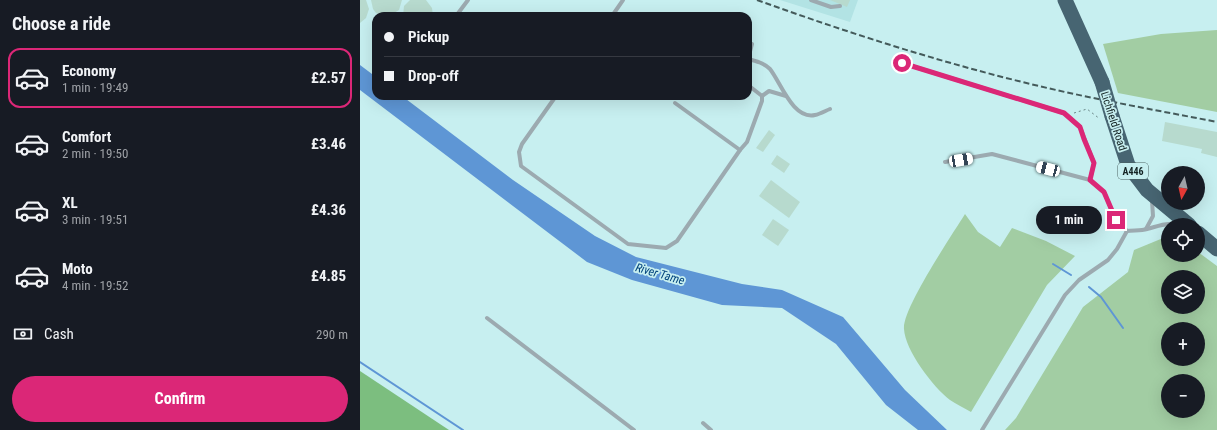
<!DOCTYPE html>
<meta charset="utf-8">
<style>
:root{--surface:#171b24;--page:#20242c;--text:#f1f3f6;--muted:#9ea1a6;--line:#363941;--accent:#db2777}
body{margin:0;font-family:"Roboto Condensed",sans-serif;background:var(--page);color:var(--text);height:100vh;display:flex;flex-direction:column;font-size:15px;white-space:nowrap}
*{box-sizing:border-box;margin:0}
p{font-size:13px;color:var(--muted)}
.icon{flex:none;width:22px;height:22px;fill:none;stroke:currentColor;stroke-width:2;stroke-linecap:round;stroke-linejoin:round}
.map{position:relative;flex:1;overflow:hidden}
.drawer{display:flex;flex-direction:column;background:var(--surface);width:360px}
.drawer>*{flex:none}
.banner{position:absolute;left:12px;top:12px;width:380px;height:88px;border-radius:12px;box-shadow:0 4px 16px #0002;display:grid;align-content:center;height:88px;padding:0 12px;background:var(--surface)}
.needle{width:26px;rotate:188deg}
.fabs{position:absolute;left:801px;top:166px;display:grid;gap:8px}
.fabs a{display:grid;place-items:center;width:44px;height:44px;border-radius:50%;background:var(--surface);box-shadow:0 4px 16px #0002;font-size:20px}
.end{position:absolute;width:18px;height:18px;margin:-9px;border:5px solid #db2777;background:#fff;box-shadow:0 0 0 2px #fff}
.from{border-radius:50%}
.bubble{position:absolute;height:28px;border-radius:14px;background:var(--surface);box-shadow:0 4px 16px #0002;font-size:13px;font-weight:700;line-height:28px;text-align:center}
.car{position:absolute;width:12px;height:24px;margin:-12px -6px;border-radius:5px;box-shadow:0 0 3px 1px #0007;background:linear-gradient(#fff 24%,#345 0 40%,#fff 0 76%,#345 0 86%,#fff 0)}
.banner b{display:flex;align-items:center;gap:14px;height:38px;font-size:15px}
.banner b+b{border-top:1px solid var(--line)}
.banner i{width:10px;height:10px;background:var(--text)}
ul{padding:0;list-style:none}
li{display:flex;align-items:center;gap:12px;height:60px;margin:0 8px 6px;padding:0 4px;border:2px solid transparent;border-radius:12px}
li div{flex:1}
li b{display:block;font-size:15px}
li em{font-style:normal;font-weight:700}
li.current{border-color:var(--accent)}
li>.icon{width:36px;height:36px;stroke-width:1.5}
h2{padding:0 12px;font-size:18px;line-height:48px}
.pay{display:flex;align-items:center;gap:10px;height:44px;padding:0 12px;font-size:15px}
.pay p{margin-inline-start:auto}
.cta{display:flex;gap:8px;margin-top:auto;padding:8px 12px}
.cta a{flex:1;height:46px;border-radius:24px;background:var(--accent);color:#fff;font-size:16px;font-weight:700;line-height:46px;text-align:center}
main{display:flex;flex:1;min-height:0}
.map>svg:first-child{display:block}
</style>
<main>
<section class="drawer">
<h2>Choose a ride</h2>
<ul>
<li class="current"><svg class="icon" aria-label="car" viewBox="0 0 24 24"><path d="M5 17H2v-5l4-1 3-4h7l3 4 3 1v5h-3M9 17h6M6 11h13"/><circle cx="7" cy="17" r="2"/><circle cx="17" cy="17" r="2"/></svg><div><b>Economy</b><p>1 min · 19:49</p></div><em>£2.57</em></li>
<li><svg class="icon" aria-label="car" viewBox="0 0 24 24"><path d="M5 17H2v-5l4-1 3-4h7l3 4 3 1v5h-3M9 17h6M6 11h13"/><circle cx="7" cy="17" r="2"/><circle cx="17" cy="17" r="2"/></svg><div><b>Comfort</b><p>2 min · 19:50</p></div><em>£3.46</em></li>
<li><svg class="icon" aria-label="car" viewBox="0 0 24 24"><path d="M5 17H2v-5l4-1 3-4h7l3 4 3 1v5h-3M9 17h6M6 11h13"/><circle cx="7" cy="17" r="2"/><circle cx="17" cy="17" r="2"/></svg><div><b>XL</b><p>3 min · 19:51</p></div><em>£4.36</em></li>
<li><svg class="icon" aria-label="car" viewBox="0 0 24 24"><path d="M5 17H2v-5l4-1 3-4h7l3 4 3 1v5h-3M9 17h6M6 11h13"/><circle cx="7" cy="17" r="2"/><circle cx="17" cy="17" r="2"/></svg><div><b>Moto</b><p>4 min · 19:52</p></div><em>£4.85</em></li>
</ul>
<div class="pay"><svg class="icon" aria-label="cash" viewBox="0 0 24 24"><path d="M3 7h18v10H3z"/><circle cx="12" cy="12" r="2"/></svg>Cash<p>290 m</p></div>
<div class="cta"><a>Confirm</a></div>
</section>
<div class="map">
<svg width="857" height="430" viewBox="0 0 857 430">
<rect width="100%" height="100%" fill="#c7eff0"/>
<path fill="#b2e3e4" d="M420,0H498L490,22Z"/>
<g fill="#a2cda3" fill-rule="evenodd">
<path d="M857,30V112L758,93L743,44L801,34Z"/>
<path d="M605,214L618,232L640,247L652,228L686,241L715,256L687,285L611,412C604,408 596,404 590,400C573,387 545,350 544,329C542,309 592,235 605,214Z"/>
<path d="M808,236V255H838V252L857,266V430H645L656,418L723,307L768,272L774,250ZM808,277H838V307H808ZM808,329H838V359H808ZM808,381H838V411H808Z"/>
</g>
<path fill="#7cbe7f" d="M0,371L89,430H0Z"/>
<path fill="#5e96d5" d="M0,65L16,77V96H42L153,180L235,236L276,257L382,284L422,290L483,317L545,390L587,430H558L526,405L476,344L422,308L362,305L272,280L227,262L0,90Z"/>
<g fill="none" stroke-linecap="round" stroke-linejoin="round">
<g stroke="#5e96d5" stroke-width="2">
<path d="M693,264L711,275"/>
<path d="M729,287L741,297L763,328"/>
<path d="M0,362L103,430"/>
</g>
</g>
<g fill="#b7dace">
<path d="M0,0H6L9,9L6,18L0,23Z"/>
<path d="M11,0H42L39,10L29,16L21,15L16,13L13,9Z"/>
<path d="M50,0H66L72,8L73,16H43L44,6Z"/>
<path d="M470,0H490L487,7Z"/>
<path d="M805,122L857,132V157L841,153L842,149L802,141Z"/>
<path d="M409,130L415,135L403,152L396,148Z"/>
<path d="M417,155L430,164L424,173L411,164Z"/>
<path d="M411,180L440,202L429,218L399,196Z"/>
<path d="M413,219L429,230L418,246L402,235Z"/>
</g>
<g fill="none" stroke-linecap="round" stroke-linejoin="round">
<path stroke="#6a8586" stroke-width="1" stroke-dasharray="2 3" stroke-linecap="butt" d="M714,113L727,109L740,119"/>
<g stroke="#9caab0" stroke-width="4">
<path d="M451,0L471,7L480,6"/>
<path d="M96,16L108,0"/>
<path d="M252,16L263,0"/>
<path d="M392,44L388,59C396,61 404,63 410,69C421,83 433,120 455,115C460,114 465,111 470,109"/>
<path d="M542,63L704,113L720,127L734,163L730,180"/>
<path d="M196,96L162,144L159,152L161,166L268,244L306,248L317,241L380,150"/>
<path d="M402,96L409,91L426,96"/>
<path d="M315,103L380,150L387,142L402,101V96L388,85"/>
<path d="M585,162L632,154L730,180L744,192L756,220L767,231C773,230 781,231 787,229C796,227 805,222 815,225"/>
<path d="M786,229L793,216L792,201"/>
<path d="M127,318L274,430"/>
<path d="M343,423L351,430"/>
<path d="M622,430L705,295L719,280L748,260L757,249L767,231"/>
</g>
<g stroke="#476572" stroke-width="15">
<path d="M705,0L742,82"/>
<path d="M752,116L768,165L787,190L829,225"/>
<path d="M838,233L857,249"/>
</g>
<path stroke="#445a5a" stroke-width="2" stroke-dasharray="6 3" stroke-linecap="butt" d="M397,0C497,36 601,69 705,92C755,103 806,112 857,122"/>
<path stroke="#476572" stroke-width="15" d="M742,82L752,116"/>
</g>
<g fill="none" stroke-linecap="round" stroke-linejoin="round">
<path stroke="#db2777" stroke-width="5" d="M542,63L704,113L720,127L724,139L734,163L730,180L744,192L756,220"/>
</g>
<g text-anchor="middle" stroke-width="3.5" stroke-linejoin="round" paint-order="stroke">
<rect fill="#c7eff0" stroke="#4a6060" stroke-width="1" x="758" y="163" width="30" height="16" rx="3"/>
<g font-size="10" font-weight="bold" fill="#142323">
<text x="773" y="175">A446</text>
</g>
<g font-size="11" fill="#142323" stroke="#c7eff0">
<text transform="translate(754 121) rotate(72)" y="4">Lichfield Road</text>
</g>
<g font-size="12" font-style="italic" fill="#00427b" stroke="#c7eff0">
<text transform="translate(300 274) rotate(16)" y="4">River Tame</text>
</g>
</g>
</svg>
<div class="fabs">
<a><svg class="needle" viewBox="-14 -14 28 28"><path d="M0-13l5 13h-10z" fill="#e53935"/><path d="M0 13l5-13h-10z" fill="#9ea1a6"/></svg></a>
<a><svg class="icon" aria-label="locate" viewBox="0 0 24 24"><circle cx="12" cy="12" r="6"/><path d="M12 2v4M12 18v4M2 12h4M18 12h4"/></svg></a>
<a><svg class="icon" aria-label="layers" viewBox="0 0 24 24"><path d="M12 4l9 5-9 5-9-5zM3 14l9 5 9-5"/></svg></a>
<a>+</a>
<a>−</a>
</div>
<i class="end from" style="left:542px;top:63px"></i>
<i class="end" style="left:756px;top:220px"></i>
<div class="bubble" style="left:676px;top:206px;width:66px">1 min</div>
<i class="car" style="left:601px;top:160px;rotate:80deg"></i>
<i class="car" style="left:688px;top:169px;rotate:285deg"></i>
<div class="banner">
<b><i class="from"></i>Pickup</b>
<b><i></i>Drop-off</b>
</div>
</div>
</main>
